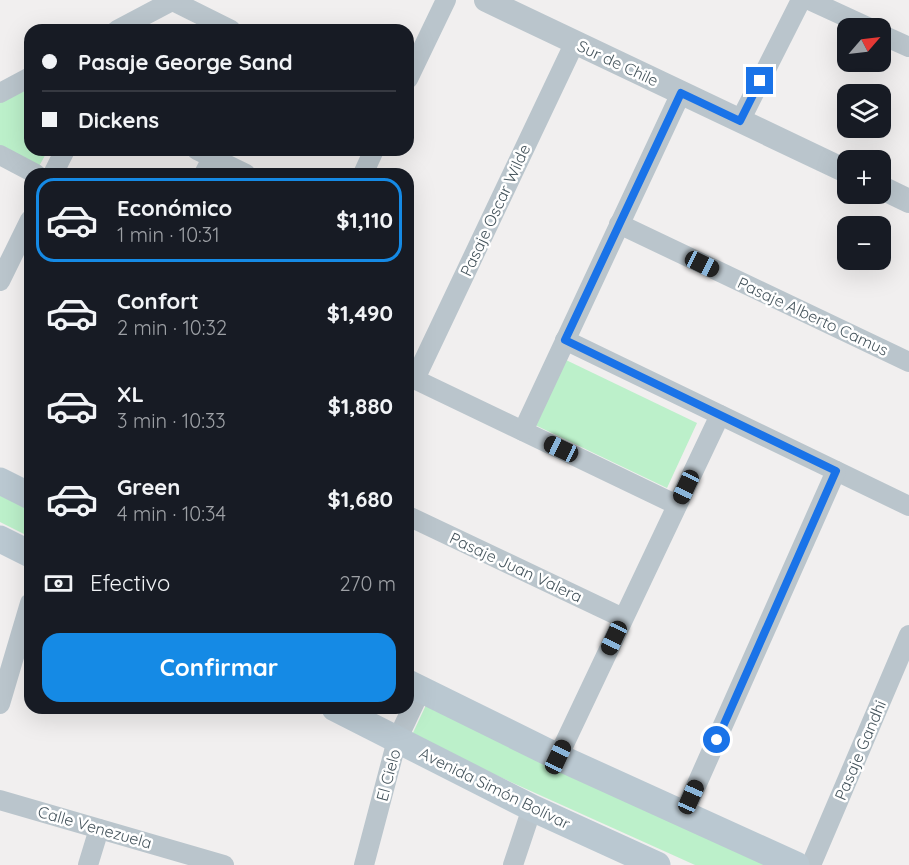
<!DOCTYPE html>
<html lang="es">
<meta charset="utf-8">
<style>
:root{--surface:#171b24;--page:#20242c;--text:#f1f3f6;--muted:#9ea1a6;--line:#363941;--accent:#158ae5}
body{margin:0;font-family:Quicksand,sans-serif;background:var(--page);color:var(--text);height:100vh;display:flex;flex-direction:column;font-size:22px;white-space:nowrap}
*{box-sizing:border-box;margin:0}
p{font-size:20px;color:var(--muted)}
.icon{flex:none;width:33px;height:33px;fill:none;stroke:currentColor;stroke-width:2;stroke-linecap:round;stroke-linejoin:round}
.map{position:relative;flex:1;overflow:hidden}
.sheet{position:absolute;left:24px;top:168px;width:390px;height:546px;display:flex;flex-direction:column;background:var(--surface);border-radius:18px;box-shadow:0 6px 24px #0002}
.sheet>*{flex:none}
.hud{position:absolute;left:24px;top:24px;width:390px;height:132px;border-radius:18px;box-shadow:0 6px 24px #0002;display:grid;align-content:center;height:132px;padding:0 18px;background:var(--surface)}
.needle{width:39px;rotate:62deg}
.fabs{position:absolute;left:837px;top:18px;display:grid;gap:12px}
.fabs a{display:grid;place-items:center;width:54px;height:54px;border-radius:12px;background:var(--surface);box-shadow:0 6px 24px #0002;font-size:30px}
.end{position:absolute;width:27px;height:27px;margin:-14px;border:8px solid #1a73e8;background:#fff;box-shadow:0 0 0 3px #fff}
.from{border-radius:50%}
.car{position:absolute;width:18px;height:36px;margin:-18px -9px;border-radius:8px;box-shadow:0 0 4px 2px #0007;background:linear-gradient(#222 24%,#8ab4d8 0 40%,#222 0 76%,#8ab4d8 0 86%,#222 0)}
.hud b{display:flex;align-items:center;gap:21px;height:57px;font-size:22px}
.hud b+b{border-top:2px solid var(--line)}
.hud i{width:15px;height:15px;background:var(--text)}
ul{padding:10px 0 0;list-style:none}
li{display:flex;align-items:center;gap:18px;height:84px;margin:0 12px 9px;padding:0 6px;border:3px solid transparent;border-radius:18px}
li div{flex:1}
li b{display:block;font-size:22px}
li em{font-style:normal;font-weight:700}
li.current{border-color:var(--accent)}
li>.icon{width:54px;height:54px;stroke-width:1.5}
.pay{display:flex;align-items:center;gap:15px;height:66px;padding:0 18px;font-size:22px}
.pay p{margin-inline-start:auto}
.action{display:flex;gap:12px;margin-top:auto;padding:12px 18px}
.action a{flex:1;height:69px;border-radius:18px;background:var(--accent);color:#fff;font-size:24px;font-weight:700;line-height:69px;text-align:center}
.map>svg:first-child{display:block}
</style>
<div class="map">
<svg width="909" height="865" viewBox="0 0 909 865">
<rect width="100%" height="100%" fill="#f1efef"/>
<g fill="#bcf0ca">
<path d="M30,86V150H48L37,170L0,150V103Z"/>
<path d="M566,360L697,423L667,488L535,425Z"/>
<path d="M0,490L30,506V537L0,522Z"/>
<path d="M426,705L784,865H695L411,737Z"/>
</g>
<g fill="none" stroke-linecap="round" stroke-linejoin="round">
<g stroke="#bac5cc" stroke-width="20">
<path d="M171,0L231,30"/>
<path d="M809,0L870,28"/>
<path d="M117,30L172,1"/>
<path d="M880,34L909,47"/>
<path d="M408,79L446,0"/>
<path d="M0,93L30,77"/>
<path d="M740,121L801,0"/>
<path d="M197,150L246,174"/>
<path d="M0,155L36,174"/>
<path d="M53,174L65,150"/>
<path d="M204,174L212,158"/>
<path d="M363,174L374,150"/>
<path d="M619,224L909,362"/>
<path d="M0,281L30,220"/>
<path d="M565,340L909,506"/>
<path d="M408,376L677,505"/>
<path d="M415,379L575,42"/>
<path d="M523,431L681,93"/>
<path d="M408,516L623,618"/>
<path d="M0,704L30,603"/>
<path d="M558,757L720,415"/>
<path d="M0,800L224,865"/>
<path d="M684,813L836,471"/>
<path d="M88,865L99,829"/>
<path d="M364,865L397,740L421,689"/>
<path d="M513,865L532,808"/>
<path d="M811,865L909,635"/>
</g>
<g stroke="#bac5cc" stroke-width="24">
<path d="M486,0L848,172"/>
<path d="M880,187L909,201"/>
</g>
<g stroke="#bac8d1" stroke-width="27">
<path d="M0,481L30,496"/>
<path d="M0,539L30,554"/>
<path d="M408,683L558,757L796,865"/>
<path d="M335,708L532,808L657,865"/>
</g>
</g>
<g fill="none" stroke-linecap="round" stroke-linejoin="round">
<path stroke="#1a73e8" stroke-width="8" d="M717,740L836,471L565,340L681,93L740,121L760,81"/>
</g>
<g text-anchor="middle" stroke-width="5" stroke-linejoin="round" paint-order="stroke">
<g font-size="16" fill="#46555d" stroke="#fff">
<text transform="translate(618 63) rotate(25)" y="6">Sur de Chile</text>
<text transform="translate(495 210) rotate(-65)" y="6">Pasaje Oscar Wilde</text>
<text transform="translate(813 316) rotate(25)" y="6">Pasaje Alberto Camus</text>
<text transform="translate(516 567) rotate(25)" y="6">Pasaje Juan Valera</text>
<text transform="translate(860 750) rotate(-67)" y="6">Pasaje Gandhi</text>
<text transform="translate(388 775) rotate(-75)" y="6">El Cielo</text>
<text transform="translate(495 788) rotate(26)" y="6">Avenida Simón Bolívar</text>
<text transform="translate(95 827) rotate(16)" y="6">Calle Venezuela</text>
</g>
</g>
</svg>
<div class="fabs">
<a><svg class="needle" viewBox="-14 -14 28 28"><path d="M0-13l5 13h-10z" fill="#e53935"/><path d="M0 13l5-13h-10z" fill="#9ea1a6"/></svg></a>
<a><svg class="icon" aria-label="layers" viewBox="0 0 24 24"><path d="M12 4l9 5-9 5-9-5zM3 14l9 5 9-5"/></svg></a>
<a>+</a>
<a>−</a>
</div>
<i class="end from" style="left:717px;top:740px"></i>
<i class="end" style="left:760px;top:81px"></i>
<i class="car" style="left:702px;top:264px;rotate:116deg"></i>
<i class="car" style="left:561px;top:449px;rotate:295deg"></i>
<i class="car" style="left:686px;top:487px;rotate:205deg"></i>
<i class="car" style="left:614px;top:638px;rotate:205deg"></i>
<i class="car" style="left:558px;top:757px;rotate:25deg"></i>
<i class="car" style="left:691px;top:797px;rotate:24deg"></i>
<div class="hud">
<b><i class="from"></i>Pasaje George Sand</b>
<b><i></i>Dickens</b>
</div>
<section class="sheet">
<ul>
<li class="current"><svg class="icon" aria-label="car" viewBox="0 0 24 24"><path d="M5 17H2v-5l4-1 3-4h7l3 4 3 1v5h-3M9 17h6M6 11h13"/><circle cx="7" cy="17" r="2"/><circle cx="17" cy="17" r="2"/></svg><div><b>Económico</b><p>1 min · 10:31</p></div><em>$1,110</em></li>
<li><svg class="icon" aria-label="car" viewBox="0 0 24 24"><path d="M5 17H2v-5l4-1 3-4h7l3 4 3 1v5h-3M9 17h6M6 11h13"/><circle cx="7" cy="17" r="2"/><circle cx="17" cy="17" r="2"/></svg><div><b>Confort</b><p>2 min · 10:32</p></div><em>$1,490</em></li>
<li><svg class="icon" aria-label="car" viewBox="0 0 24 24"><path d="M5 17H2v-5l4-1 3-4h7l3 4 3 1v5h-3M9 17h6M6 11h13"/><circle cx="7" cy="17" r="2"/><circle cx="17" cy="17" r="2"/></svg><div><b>XL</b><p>3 min · 10:33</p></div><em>$1,880</em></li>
<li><svg class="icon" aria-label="car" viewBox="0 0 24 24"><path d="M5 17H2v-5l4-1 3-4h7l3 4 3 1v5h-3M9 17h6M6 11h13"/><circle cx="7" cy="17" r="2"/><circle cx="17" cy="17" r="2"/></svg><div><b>Green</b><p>4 min · 10:34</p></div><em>$1,680</em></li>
</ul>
<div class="pay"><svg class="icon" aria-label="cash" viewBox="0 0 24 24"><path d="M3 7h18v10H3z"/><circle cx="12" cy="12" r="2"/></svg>Efectivo<p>270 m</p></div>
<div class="action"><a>Confirmar</a></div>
</section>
</div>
